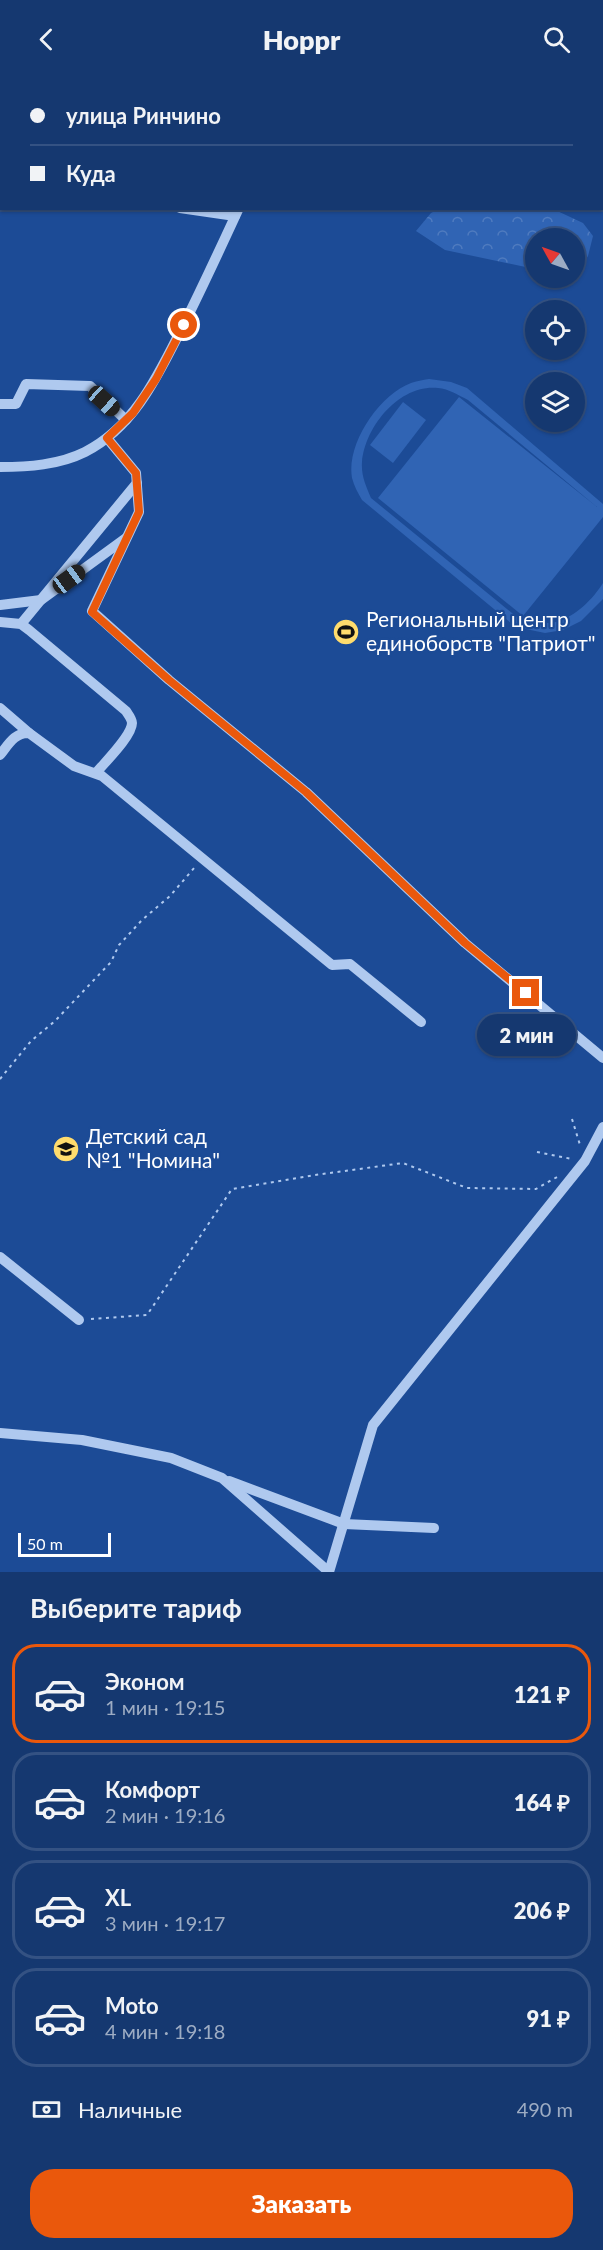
<!DOCTYPE html>
<html lang="ru">
<meta charset="utf-8">
<style>
:root{--surface:#153870;--page:#1e3f75;--text:#f1f3f6;--muted:#9dacc3;--line:#345283;--accent:#ea580c}
body{margin:0;font-family:Lato,sans-serif;background:var(--page);color:var(--text);height:100vh;display:flex;flex-direction:column;font-size:22px;white-space:nowrap}
*{box-sizing:border-box;margin:0}
p{font-size:20px;color:var(--muted)}
.icon{flex:none;width:33px;height:33px;fill:none;stroke:currentColor;stroke-width:2;stroke-linecap:round;stroke-linejoin:round}
.map{position:relative;height:1494px;overflow:hidden}
.drawer{display:flex;flex-direction:column;background:var(--surface);flex:1}
.drawer>*{flex:none}
.banner{position:absolute;left:0px;top:0px;width:603px;height:132px;box-shadow:0 2px 4px #0004,0 0 0 2px var(--line);display:grid;align-content:center;height:132px;padding:0 30px;background:var(--surface)}
.needle{width:39px;rotate:310deg}
.fabs{position:absolute;left:525px;top:150px;display:grid;gap:12px}
.fabs a{display:grid;place-items:center;width:60px;height:60px;border-radius:50%;background:var(--surface);box-shadow:0 2px 4px #0004,0 0 0 2px var(--line);font-size:30px}
.scale{position:absolute;left:18px;bottom:15px;width:93px;box-sizing:border-box;padding-left:6px;border:3px solid #fff;border-top:0;font-size:16px;line-height:21px;white-space:nowrap;color:#fff;-webkit-text-stroke:4px #1c4b96;paint-order:stroke}
.end{position:absolute;width:27px;height:27px;margin:-14px;border:8px solid #ea580c;background:#fff;box-shadow:0 0 0 3px #fff}
.from{border-radius:50%}
.bubble{position:absolute;height:42px;border-radius:21px;background:var(--surface);box-shadow:0 2px 4px #0004,0 0 0 2px var(--line);font-size:20px;font-weight:800;line-height:42px;text-align:center}
.car{position:absolute;width:18px;height:36px;margin:-18px -9px;border-radius:8px;box-shadow:0 0 4px 2px #0007;background:linear-gradient(#222 24%,#8ab4d8 0 40%,#222 0 76%,#8ab4d8 0 86%,#222 0)}
.banner b{display:flex;align-items:center;gap:21px;height:57px;font-size:22px}
.banner b+b{border-top:2px solid var(--line)}
.banner i{width:15px;height:15px;background:var(--text)}
ul{padding:0;list-style:none}
li{display:flex;align-items:center;gap:18px;height:99px;margin:0 12px 9px;padding:0 18px;border:3px solid var(--line);border-radius:24px}
li div{flex:1}
li b{display:block;font-size:22px}
li em{font-style:normal;font-weight:800}
li.current{border-color:var(--accent)}
li>.icon{width:54px;height:54px;stroke-width:1.5}
h2{padding:0 30px;font-size:27px;line-height:72px}
.pay{display:flex;align-items:center;gap:15px;height:66px;padding:0 30px;font-size:22px}
.pay p{margin-inline-start:auto}
.action{display:flex;gap:12px;margin-top:auto;padding:12px 30px}
.action a{flex:1;height:69px;border-radius:24px;background:var(--accent);color:#fff;font-size:24px;font-weight:800;line-height:69px;text-align:center}
header{display:flex;justify-content:space-between;align-items:center;height:78px;padding:0 30px;background:var(--surface);font-size:27px;font-weight:800}
.map>svg:first-child{display:block}
</style>
<header><svg class="icon" aria-label="back" viewBox="0 0 24 24"><path d="M15 5l-7 7 7 7"/></svg>Hoppr<svg class="icon" aria-label="search" viewBox="0 0 24 24"><circle cx="10" cy="10" r="6"/><path d="M15 15l6 6"/></svg></header>
<div class="map">
<svg width="603" height="1494" viewBox="0 0 603 1494">
<defs>
<pattern id="forest-crowns" width="20" height="18" patternUnits="userSpaceOnUse" patternTransform="scale(1.5)"><rect width="20" height="18" fill="#3064b4"/><path d="M2 6a3 3 0 1 1 6 0M12 15a3 3 0 1 1 6 0" fill="none" stroke="#4f7bbf"/></pattern>
</defs>
<rect width="100%" height="100%" fill="#1c4b96"/>
<g fill="url(#forest-crowns)">
<path d="M0,0H154L2,2L0,46Z"/>
<path d="M553,131L583,145L593,158L588,178L575,198L574,160H536L535,191L445,172L416,153L431,135L439,131Z"/>
</g>
<g fill="#3064b4">
<path d="M429,301L451,304L467,310L603,426V439L523,538L378,420L459,319L597,429L468,322C458,317 449,311 438,310C399,306 365,349 362,384C361,398 366,408 371,420L518,540C530,543 544,547 556,544C575,539 593,521 603,505V521L581,543L563,552L545,555L521,550L512,546L362,422C358,415 354,408 352,400C346,366 379,317 411,305C416,303 423,302 429,301Z"/>
<path d="M403,324L426,342L393,385L370,367Z"/>
</g>
<g fill="none" stroke-linecap="round" stroke-linejoin="round">
<g stroke="#afc9ef" stroke-width="2" stroke-dasharray="3 4.5" stroke-linecap="butt">
<path d="M381,2V0"/>
<path d="M444,2V0"/>
<path d="M0,1001L31,963L55,943L111,884L119,867L142,842L170,818L195,789"/>
<path d="M572,1041L580,1067"/>
<path d="M537,1074L572,1081"/>
<path d="M91,1241L147,1237L232,1111L315,1097L403,1085L467,1110L536,1111L557,1099"/>
</g>
<g stroke="#afc9ef" stroke-width="10">
<path d="M517,0L519,2"/>
<path d="M226,2V0"/>
<path d="M262,2V0"/>
<path d="M294,2V0"/>
<path d="M602,29H603"/>
<path d="M602,76H603"/>
<path d="M180,130L235,138"/>
<path d="M0,326H16L26,306L90,308L126,342"/>
<path d="M107,360L136,395L139,434L92,533L169,602L306,714L465,865L603,980"/>
<path d="M0,389C28,389 59,387 85,374C136,348 159,295 184,246C203,208 221,169 239,130"/>
<path d="M0,527L41,522L126,460"/>
<path d="M0,544L21,546L29,552L126,633C128,636 132,641 132,645C132,658 104,685 96,695"/>
<path d="M21,546L137,405"/>
<path d="M0,630L29,655"/>
<path d="M0,677C8,667 15,654 29,655L74,688L102,698L332,887L350,886L421,944"/>
<path d="M0,1179L79,1242"/>
<path d="M0,1355L82,1362L171,1380L222,1400L329,1494"/>
<path d="M229,1403L344,1446L434,1450"/>
<path d="M329,1494L373,1347L585,1083L603,1049"/>
</g>
</g>
<g fill="none" stroke-linecap="round" stroke-linejoin="round">
<path stroke="#ea580c" stroke-width="8" d="M184,247L156,301L133,335L107,360L136,395L139,434L92,534L169,602L306,714L465,865L526,915"/>
</g>
<defs>
<symbol id="stadium-disc" viewBox="-11 -11 22 22"><circle r="9.5" fill="#ffdc6d" stroke="#1c4b96"/><path d="M0-5a6.5 5 0 1 0 0 10a6.5 5 0 1 0 0-10ZM-3.5-1.8h7v3.6h-7Z" fill="#111"/></symbol>
<symbol id="school-disc" viewBox="-11 -11 22 22"><circle r="9.5" fill="#ffdc6d" stroke="#1c4b96"/><path d="M0-5L7-2L0 1L-7-2ZM-4 1L0 2.5L4 1V4Q0 6-4 4Z" fill="#111"/></symbol>
</defs>
<g fill-rule="evenodd">
<use href="#stadium-disc" x="331" y="539" width="30" height="30"/>
<use href="#school-disc" x="51" y="1056" width="30" height="30"/>
</g>
<g text-anchor="middle" stroke-width="4.5" stroke-linejoin="round" paint-order="stroke">
<g font-size="21" fill="#fff" stroke="#1c4b96" text-anchor="start">
<text x="366" y="549">Региональный центр<tspan x="366" dy="24">единоборств "Патриот"</tspan></text>
<text x="86" y="1066">Детский сад<tspan x="86" dy="24">№1 "Номина"</tspan></text>
</g>
</g>
</svg>
<div class="fabs">
<a><svg class="needle" viewBox="-14 -14 28 28"><path d="M0-13l5 13h-10z" fill="#e53935"/><path d="M0 13l5-13h-10z" fill="#9dacc3"/></svg></a>
<a><svg class="icon" aria-label="locate" viewBox="0 0 24 24"><circle cx="12" cy="12" r="6"/><path d="M12 2v4M12 18v4M2 12h4M18 12h4"/></svg></a>
<a><svg class="icon" aria-label="layers" viewBox="0 0 24 24"><path d="M12 4l9 5-9 5-9-5zM3 14l9 5 9-5"/></svg></a>
</div>
<div class="scale">50 m</div>
<i class="end from" style="left:184px;top:247px"></i>
<i class="end" style="left:526px;top:915px"></i>
<div class="bubble" style="left:477px;top:936px;width:99px">2 мин</div>
<i class="car" style="left:104px;top:323px;rotate:132deg"></i>
<i class="car" style="left:69px;top:501px;rotate:54deg"></i>
<div class="banner">
<b><i class="from"></i>улица Ринчино</b>
<b><i></i>Куда</b>
</div>
</div>
<section class="drawer">
<h2>Выберите тариф</h2>
<ul>
<li class="current"><svg class="icon" aria-label="car" viewBox="0 0 24 24"><path d="M5 17H2v-5l4-1 3-4h7l3 4 3 1v5h-3M9 17h6M6 11h13"/><circle cx="7" cy="17" r="2"/><circle cx="17" cy="17" r="2"/></svg><div><b>Эконом</b><p>1 мин · 19:15</p></div><em>121 ₽</em></li>
<li><svg class="icon" aria-label="car" viewBox="0 0 24 24"><path d="M5 17H2v-5l4-1 3-4h7l3 4 3 1v5h-3M9 17h6M6 11h13"/><circle cx="7" cy="17" r="2"/><circle cx="17" cy="17" r="2"/></svg><div><b>Комфорт</b><p>2 мин · 19:16</p></div><em>164 ₽</em></li>
<li><svg class="icon" aria-label="car" viewBox="0 0 24 24"><path d="M5 17H2v-5l4-1 3-4h7l3 4 3 1v5h-3M9 17h6M6 11h13"/><circle cx="7" cy="17" r="2"/><circle cx="17" cy="17" r="2"/></svg><div><b>XL</b><p>3 мин · 19:17</p></div><em>206 ₽</em></li>
<li><svg class="icon" aria-label="car" viewBox="0 0 24 24"><path d="M5 17H2v-5l4-1 3-4h7l3 4 3 1v5h-3M9 17h6M6 11h13"/><circle cx="7" cy="17" r="2"/><circle cx="17" cy="17" r="2"/></svg><div><b>Moto</b><p>4 мин · 19:18</p></div><em>91 ₽</em></li>
</ul>
<div class="pay"><svg class="icon" aria-label="cash" viewBox="0 0 24 24"><path d="M3 7h18v10H3z"/><circle cx="12" cy="12" r="2"/></svg>Наличные<p>490 m</p></div>
<div class="action"><a>Заказать</a></div>
</section>
